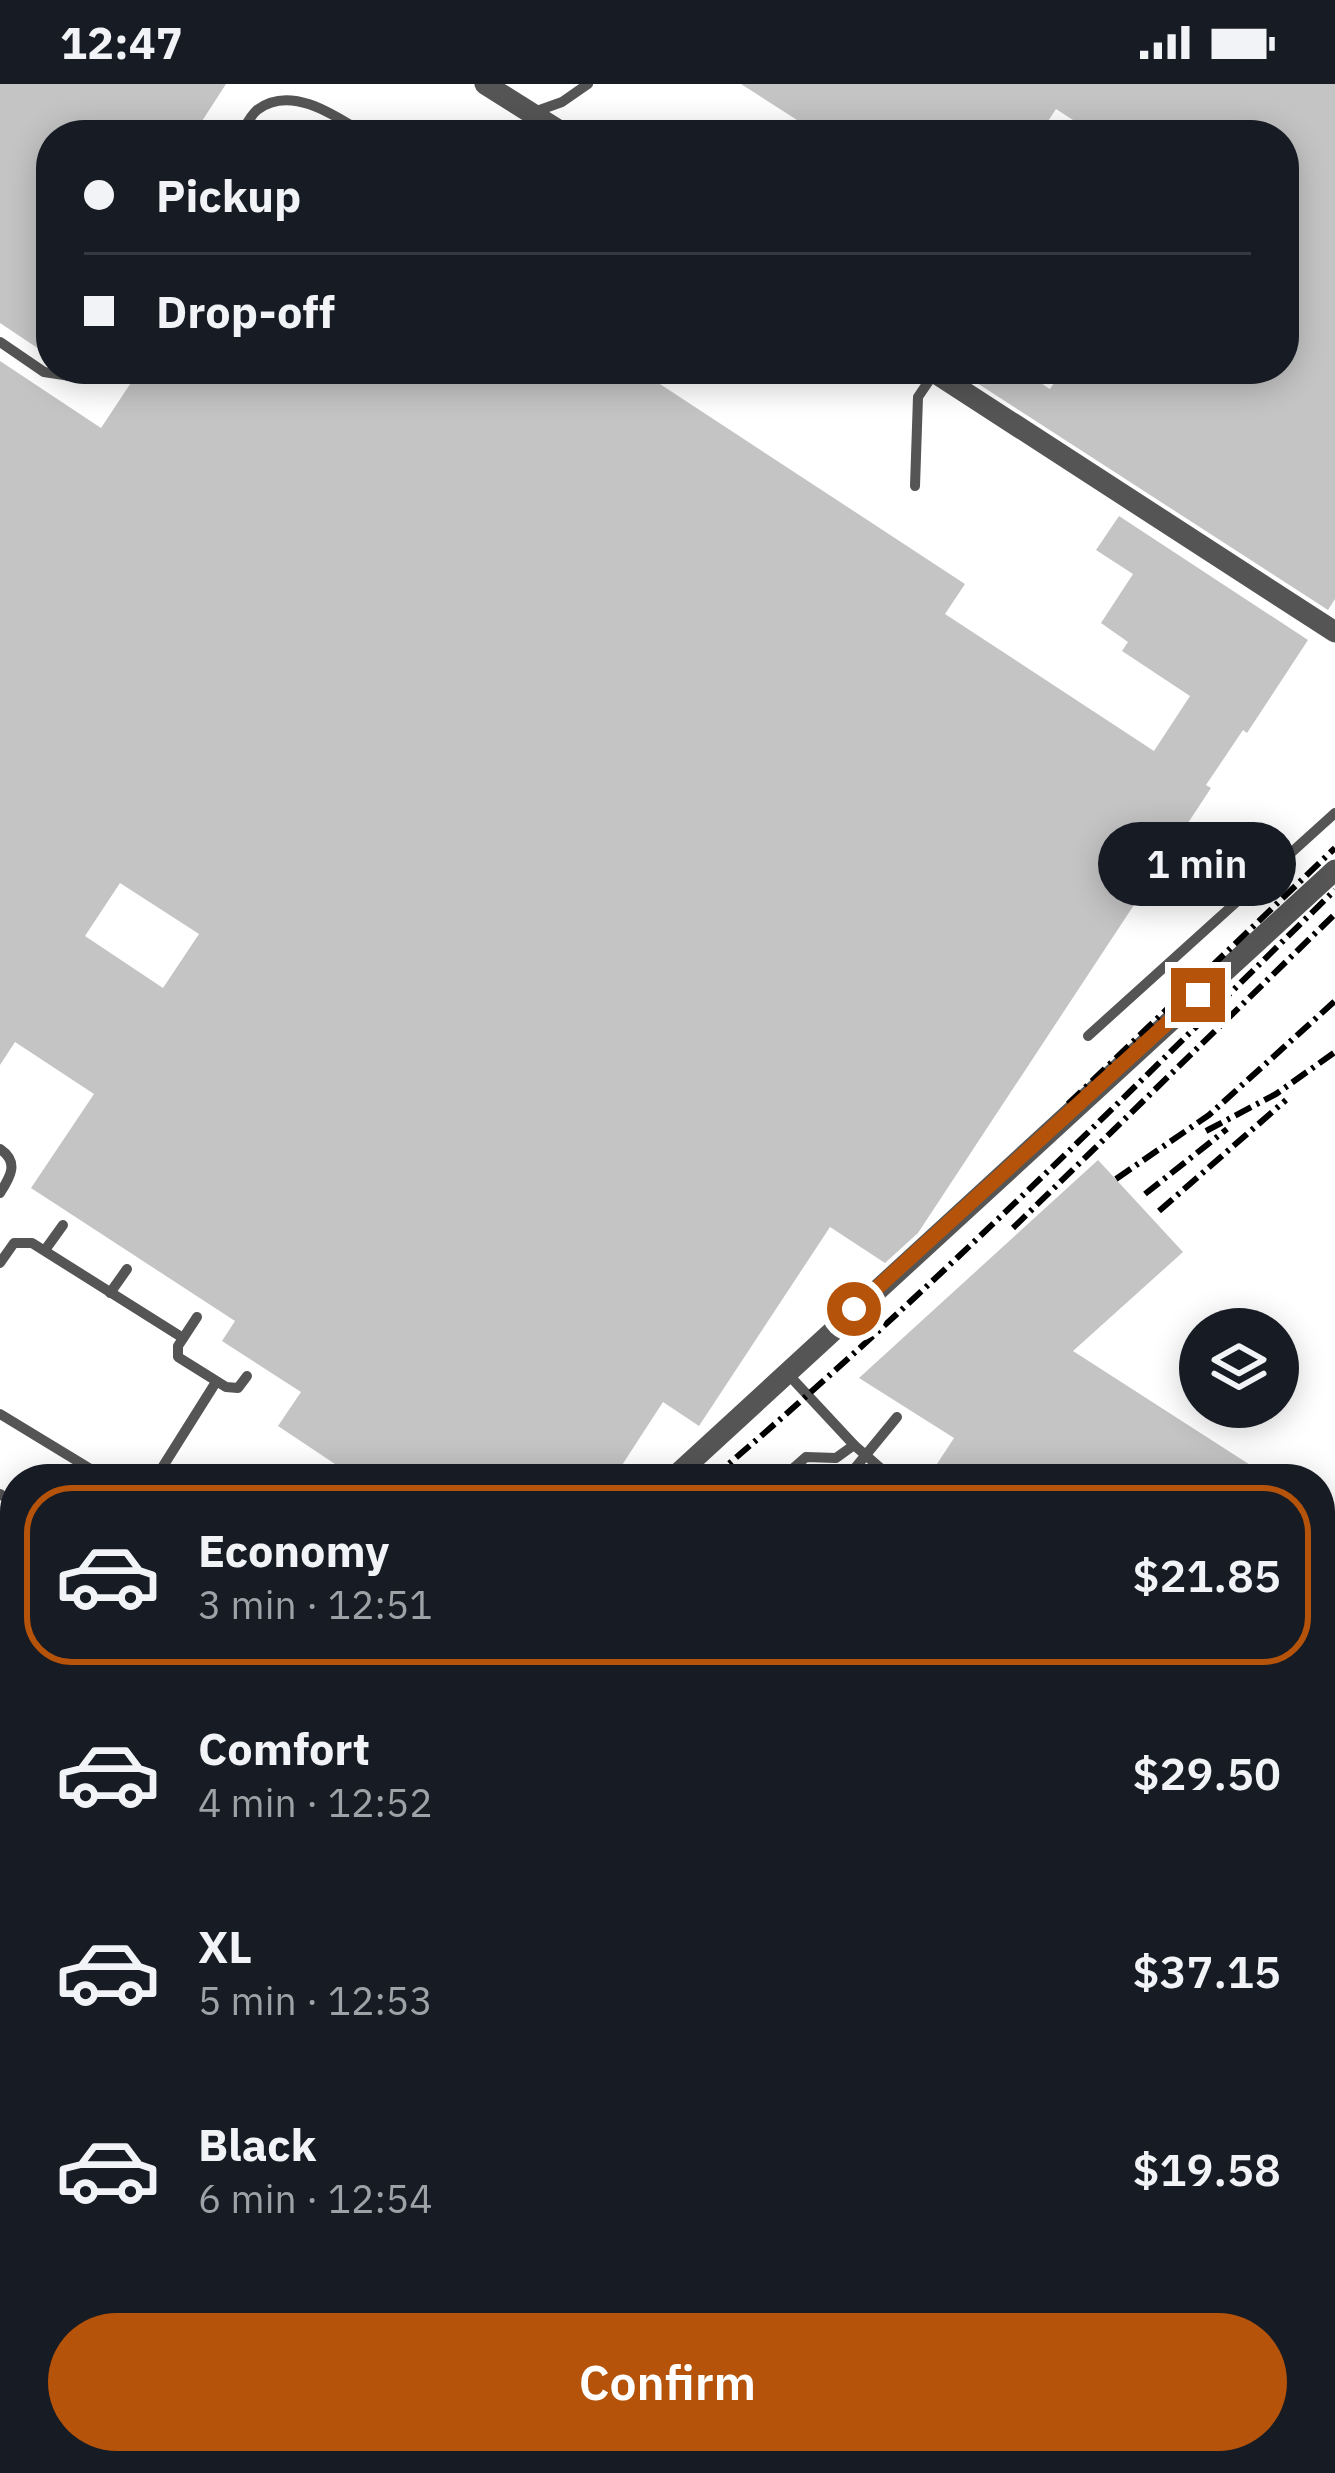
<!DOCTYPE html>
<meta charset="utf-8">
<style>
:root{--surface:#171b24;--page:#242831;--text:#f1f3f6;--muted:#9ea1a6;--line:#363941;--accent:#b45309}
body{margin:0;font-family:"IBM Plex Sans",sans-serif;background:var(--page);color:var(--text);height:100vh;display:flex;flex-direction:column;font-size:45px;white-space:nowrap}
*{box-sizing:border-box;margin:0}
p{font-size:39px;color:var(--muted)}
.icon{flex:none;width:66px;height:66px;fill:none;stroke:currentColor;stroke-width:2;stroke-linecap:round;stroke-linejoin:round}
.map{position:relative;flex:1;overflow:hidden}
.panel{position:absolute;left:0px;top:1380px;width:1335px;height:1011px;display:flex;flex-direction:column;background:var(--surface);border-radius:48px 48px 0 0;box-shadow:0 6px 30px #0003}
.panel>*{flex:none}
.hud{position:absolute;left:36px;top:36px;width:1263px;height:264px;border-radius:48px;box-shadow:0 6px 30px #0003;display:grid;align-content:center;height:264px;padding:0 48px;background:var(--surface)}
.controls{position:absolute;left:1179px;top:1224px;display:grid;gap:24px}
.controls a{display:grid;place-items:center;width:120px;height:120px;border-radius:50%;background:var(--surface);box-shadow:0 6px 30px #0003;font-size:60px}
.end{position:absolute;width:54px;height:54px;margin:-27px;border:15px solid #b45309;background:#fff;box-shadow:0 0 0 6px #fff}
.from{border-radius:50%}
.bubble{position:absolute;height:84px;border-radius:42px;background:var(--surface);box-shadow:0 6px 30px #0003;font-size:39px;font-weight:600;line-height:84px;text-align:center}
.hud b{display:flex;align-items:center;gap:42px;height:114px;font-size:45px}
.hud b+b{border-top:3px solid var(--line)}
.hud i{width:30px;height:30px;background:var(--text)}
ul{padding:21px 0 0;list-style:none}
li{display:flex;align-items:center;gap:36px;height:180px;margin:0 24px 18px;padding:0 24px;border:6px solid transparent;border-radius:48px}
li div{flex:1}
li b{display:block;font-size:45px}
li em{font-style:normal;font-weight:600}
li.current{border-color:var(--accent)}
li>.icon{width:108px;height:108px;stroke-width:1.5}
.action{display:flex;gap:24px;margin-top:auto;padding:24px 48px}
.action a{flex:1;height:138px;border-radius:72px;background:var(--accent);color:#fff;font-size:48px;font-weight:600;line-height:138px;text-align:center}
.status{display:flex;justify-content:space-between;align-items:center;height:84px;padding:0 60px;background:var(--surface);direction:ltr}
.status svg{height:33px;fill:currentColor}
.map>svg:first-child{display:block}
</style>
<div class="status"><b>12:47</b><svg viewBox="0 0 49 12"><path d="M0 12V9h3v3zM5 12V6h3v6zM10 12V3h3v9zM15 12V0h3v12zM26 1h20v11H26zM47 4h2v5h-2z"/></svg></div>
<div class="map">
<svg width="1335" height="2389" viewBox="0 0 1335 2389">
<rect width="100%" height="100%" fill="#fff"/>
<path fill="#dcdcdc" d="M111,2376H406L421,2389H126Z"/>
<g fill="none" stroke-linecap="round" stroke-linejoin="round">
<g stroke="#a3a3a3" stroke-width="21">
<path d="M1320,1691L1335,1675"/>
<path d="M680,2389L692,2376"/>
</g>
</g>
<g fill="#c4c4c4" fill-rule="evenodd">
<path d="M0,0H226L193,51H51V273L0,239Z"/>
<path d="M741,0H1335V515L1328,526L977,299L986,285H1019L1050,305L1063,285H1284V51H1096L1056,25L1039,51H787L797,36Z"/>
<path d="M0,277L101,344L140,285H637L965,500L945,530L1154,667L1190,612L1122,567L1128,558L1101,539L1133,490L1096,466L1119,432L1308,556L1247,649L1243,646L1206,701L1211,704L918,1149L885,1179L830,1143L699,1342L663,1318L613,1395H434L415,1383L407,1395H333L341,1384L278,1342L301,1308L222,1257L235,1237L31,1104L94,1010L15,958L0,981ZM120,799L199,850L163,904L85,852Z"/>
<path d="M1098,1076L1183,1168L1073,1267L1272,1395H927L954,1354L859,1294Z"/>
<path d="M0,1422L15,1432V1619L0,1612Z"/>
<path d="M1320,1451L1335,1460V1473L1320,1489Z"/>
</g>
<g fill="none" stroke-linecap="round" stroke-linejoin="round">
<path stroke="#777" stroke-width="3" stroke-dasharray="3 6" stroke-linecap="butt" d="M0,2048L15,2035"/>
<g stroke="#555" stroke-width="10">
<path d="M534,28L562,18L588,0"/>
<path d="M240,51C245,43 250,32 257,26C291,0 336,32 366,51"/>
<path d="M0,258L44,288L70,292L79,285"/>
<path d="M915,402L918,313L937,285"/>
<path d="M1088,952L1335,729"/>
<path d="M0,1065C19,1078 11,1092 0,1109"/>
<path d="M45,1166L63,1141"/>
<path d="M0,1179L14,1159H32L183,1254"/>
<path d="M110,1209L127,1185"/>
<path d="M197,1233L178,1262V1273L226,1303L238,1304L247,1292"/>
<path d="M786,1288L854,1361L893,1395"/>
<path d="M0,1330L107,1395"/>
<path d="M155,1395L216,1298"/>
<path d="M781,1395L806,1373L836,1374L854,1361"/>
<path d="M846,1395L897,1333"/>
<path d="M0,1410L15,1420"/>
</g>
<g stroke="#555" stroke-width="21">
<path d="M485,0L566,51"/>
<path d="M929,285L1335,548"/>
<path d="M672,1395L1335,786"/>
<path d="M1320,1538L1335,1522"/>
<path d="M0,1627L15,1638"/>
<path d="M1320,1892L1335,1875"/>
<path d="M0,1940L15,1953"/>
<path d="M1320,1944L1335,1954"/>
<path d="M0,1984L15,1962"/>
<path d="M1320,2092L1335,2102"/>
<path d="M1320,2207L1335,2217"/>
<path d="M1320,2360L1335,2370"/>
<path d="M0,2367L26,2389"/>
<path d="M416,2376L430,2389"/>
<path d="M1133,2376L1147,2389"/>
<path d="M524,2389L536,2376"/>
<path d="M860,2389L872,2376"/>
<path d="M1254,2389L1262,2376"/>
</g>
<g stroke="#000" stroke-width="36">
<path d="M1320,1789L1335,1773"/>
<path d="M1320,1825L1335,1809"/>
<path d="M762,2389L774,2376"/>
<path d="M795,2389L807,2376"/>
</g>
<g stroke="#000" stroke-width="6" stroke-dasharray="18 6 3 6" stroke-linecap="butt">
<path d="M1068,1020L1335,764"/>
<path d="M1206,1047L1276,1010L1335,968"/>
<path d="M1116,1095L1209,1031L1335,917"/>
<path d="M1145,1110L1227,1045"/>
<path d="M1159,1127L1286,1016"/>
<path d="M1013,1144L1335,830"/>
<path d="M711,1395C929,1210 1131,1006 1335,806"/>
<path d="M1320,1507L1335,1491"/>
<path d="M0,1976L15,1971"/>
<path d="M0,2035L15,2021"/>
<path d="M500,2389L512,2376"/>
</g>
</g>
<g fill="none" stroke-linecap="round" stroke-linejoin="round">
<path stroke="#b45309" stroke-width="15" d="M854,1225L1198,911"/>
</g>
</svg>
<div class="controls">
<a><svg class="icon" aria-label="layers" viewBox="0 0 24 24"><path d="M12 4l9 5-9 5-9-5zM3 14l9 5 9-5"/></svg></a>
</div>
<i class="end from" style="left:854px;top:1225px"></i>
<i class="end" style="left:1198px;top:911px"></i>
<div class="bubble" style="left:1098px;top:738px;width:198px">1 min</div>
<div class="hud">
<b><i class="from"></i>Pickup</b>
<b><i></i>Drop-off</b>
</div>
<section class="panel">
<ul>
<li class="current"><svg class="icon" aria-label="car" viewBox="0 0 24 24"><path d="M5 17H2v-5l4-1 3-4h7l3 4 3 1v5h-3M9 17h6M6 11h13"/><circle cx="7" cy="17" r="2"/><circle cx="17" cy="17" r="2"/></svg><div><b>Economy</b><p>3 min · 12:51</p></div><em>$21.85</em></li>
<li><svg class="icon" aria-label="car" viewBox="0 0 24 24"><path d="M5 17H2v-5l4-1 3-4h7l3 4 3 1v5h-3M9 17h6M6 11h13"/><circle cx="7" cy="17" r="2"/><circle cx="17" cy="17" r="2"/></svg><div><b>Comfort</b><p>4 min · 12:52</p></div><em>$29.50</em></li>
<li><svg class="icon" aria-label="car" viewBox="0 0 24 24"><path d="M5 17H2v-5l4-1 3-4h7l3 4 3 1v5h-3M9 17h6M6 11h13"/><circle cx="7" cy="17" r="2"/><circle cx="17" cy="17" r="2"/></svg><div><b>XL</b><p>5 min · 12:53</p></div><em>$37.15</em></li>
<li><svg class="icon" aria-label="car" viewBox="0 0 24 24"><path d="M5 17H2v-5l4-1 3-4h7l3 4 3 1v5h-3M9 17h6M6 11h13"/><circle cx="7" cy="17" r="2"/><circle cx="17" cy="17" r="2"/></svg><div><b>Black</b><p>6 min · 12:54</p></div><em>$19.58</em></li>
</ul>
<div class="action"><a>Confirm</a></div>
</section>
</div>
